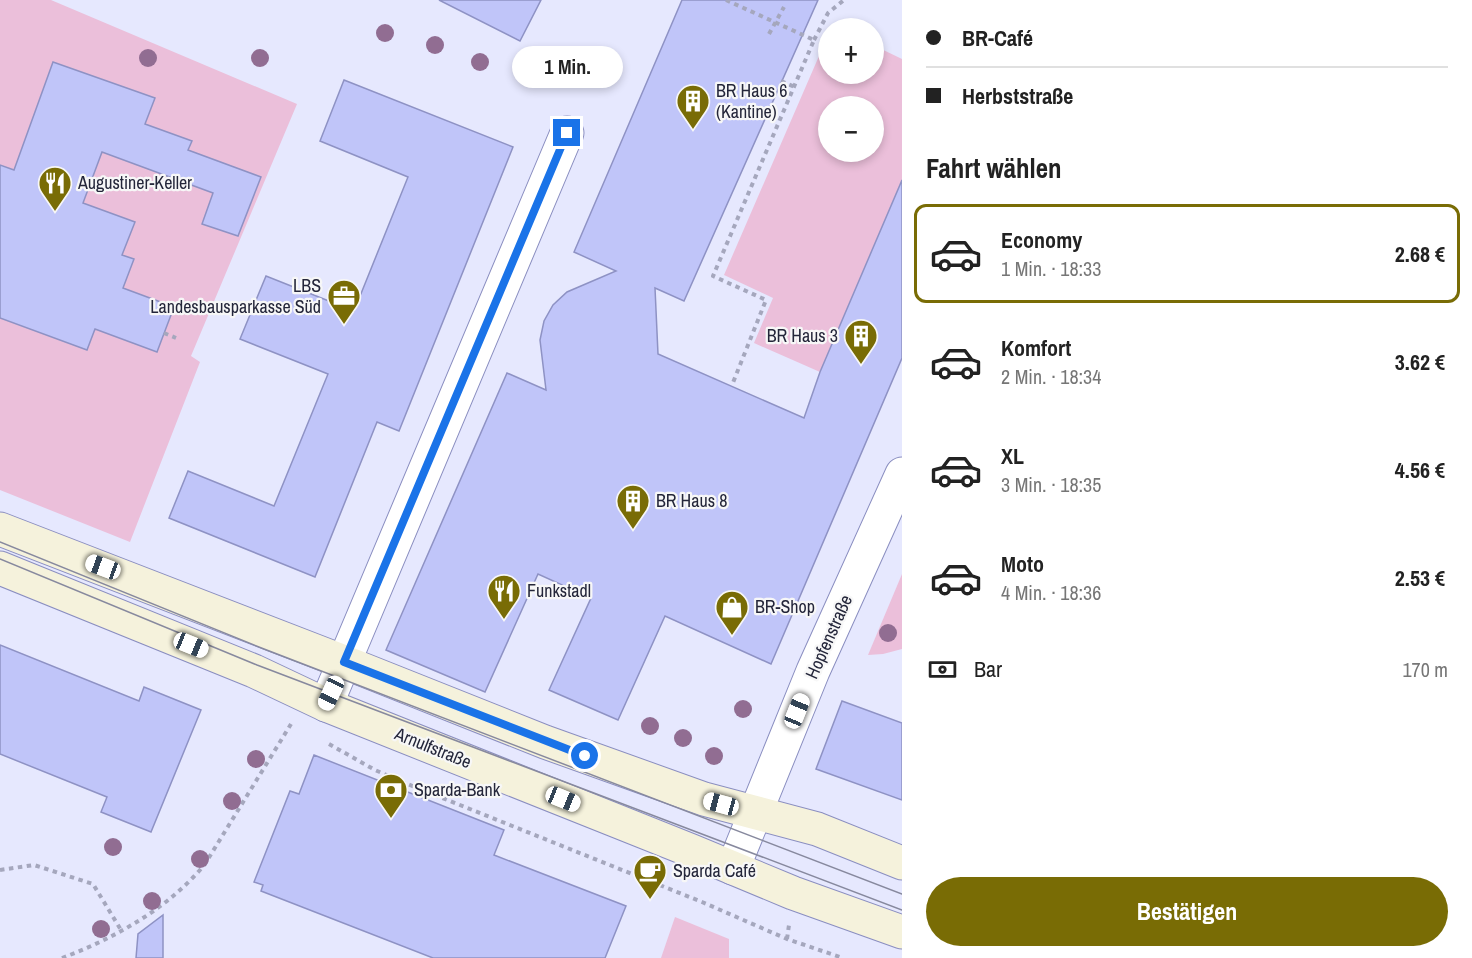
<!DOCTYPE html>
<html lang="de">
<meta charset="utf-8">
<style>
:root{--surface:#fff;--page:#f2f2f2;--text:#222;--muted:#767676;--line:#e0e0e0;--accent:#796c05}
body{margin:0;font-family:"Archivo Narrow",sans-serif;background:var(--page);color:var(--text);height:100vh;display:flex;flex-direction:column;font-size:22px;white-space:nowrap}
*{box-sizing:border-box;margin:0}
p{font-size:20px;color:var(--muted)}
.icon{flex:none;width:33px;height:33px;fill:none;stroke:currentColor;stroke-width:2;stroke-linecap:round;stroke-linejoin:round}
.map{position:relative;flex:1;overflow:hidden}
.panel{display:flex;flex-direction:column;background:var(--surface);width:570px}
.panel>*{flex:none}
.hud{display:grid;align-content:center;height:132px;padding:0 24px;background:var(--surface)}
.controls{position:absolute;left:818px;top:18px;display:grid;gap:12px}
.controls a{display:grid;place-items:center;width:66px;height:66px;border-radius:50%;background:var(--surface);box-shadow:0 3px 9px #0003;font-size:30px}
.end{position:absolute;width:27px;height:27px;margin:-14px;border:8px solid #1a73e8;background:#fff;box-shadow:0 0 0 3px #fff}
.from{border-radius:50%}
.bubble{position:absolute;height:42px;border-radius:21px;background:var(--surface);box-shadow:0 3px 9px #0003;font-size:20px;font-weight:700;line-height:42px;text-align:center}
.car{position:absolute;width:18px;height:36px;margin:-18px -9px;border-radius:8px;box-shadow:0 0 4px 2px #0007;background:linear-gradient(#fff 24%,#345 0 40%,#fff 0 76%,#345 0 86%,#fff 0)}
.hud b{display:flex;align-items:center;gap:21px;height:57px;font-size:22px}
.hud b+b{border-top:2px solid var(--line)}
.hud i{width:15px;height:15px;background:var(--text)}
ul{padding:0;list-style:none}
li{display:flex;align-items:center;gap:18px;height:99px;margin:0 12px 9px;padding:0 12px;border:3px solid transparent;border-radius:12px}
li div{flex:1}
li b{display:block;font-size:22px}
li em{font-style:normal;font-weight:700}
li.active{border-color:var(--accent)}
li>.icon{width:54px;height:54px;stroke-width:1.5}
h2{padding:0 24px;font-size:27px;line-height:72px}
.pay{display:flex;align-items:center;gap:15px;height:66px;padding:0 24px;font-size:22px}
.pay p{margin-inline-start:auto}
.primary-button{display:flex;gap:12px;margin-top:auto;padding:12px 24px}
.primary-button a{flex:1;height:69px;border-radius:36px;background:var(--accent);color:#fff;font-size:24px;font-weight:700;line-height:69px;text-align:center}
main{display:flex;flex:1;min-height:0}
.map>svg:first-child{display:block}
</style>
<main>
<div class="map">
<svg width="902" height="958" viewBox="0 0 902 958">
<rect width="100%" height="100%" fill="#e6e8fe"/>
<g fill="#ebbfda" fill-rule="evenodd">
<path d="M0,0H51L297,104L191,356L200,362L130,542L0,490Z"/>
<path d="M828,40V74H873V45L902,59V180L820,372L754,343L773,298L724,275L819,56ZM828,106H873V152H828Z"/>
<path d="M902,574V649L883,654L868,655Z"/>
<path d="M675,917L729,939V958H661Z"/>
</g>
<g fill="#c0c5f9" stroke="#8e92c4" stroke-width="1.5">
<path d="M439,0H541L520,41Z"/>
<path d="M682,0H818L684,301L655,288L658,354L804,418L820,372L902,180V358L771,664L665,616L618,720L549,690L591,598L538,574L485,692L386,650L507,373L546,390L540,340L544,321L553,305L567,292L616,271L574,252Z"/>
<path d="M53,62L155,98L145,124L192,141L188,150L261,177L238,236L202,224L213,193L102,152L83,203L135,222L122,255L134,259L123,288L174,307L157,352L95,329L87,350L0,318V165L14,170Z"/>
<path d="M344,80L513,147L399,431L377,422L315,577L169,518L188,471L274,506L328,374L240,339L266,276L354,311L408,177L320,141Z"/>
<path d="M0,645L139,701L144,687L201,710L151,832L101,812L107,797L0,754Z"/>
<path d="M842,701L902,723V800L816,769Z"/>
<path d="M314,755L504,830L494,855L626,906L605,958H433L261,891L263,885L254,882L290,791L299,794Z"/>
<path d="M163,915V958H136L138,934Z"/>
</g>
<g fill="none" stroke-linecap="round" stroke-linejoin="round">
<defs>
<g id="street">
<path d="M326,705L567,133"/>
<path d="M733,868L813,671L902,474"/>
</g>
<g id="secondary">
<path d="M0,529L344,662L545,742L704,799L817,829L902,863"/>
<path d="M0,568L254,671L326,705L692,851L793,893L902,932"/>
</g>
</defs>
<use href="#street" stroke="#8a8ec0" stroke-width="35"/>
<use href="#secondary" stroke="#8a8ec0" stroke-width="35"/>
<g stroke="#a5a7bd" stroke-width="4" stroke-dasharray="4.5 4.5" stroke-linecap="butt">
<path d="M726,0L814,40L713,276L766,300L732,385"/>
<path d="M814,40L828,13L844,0"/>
<path d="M781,81L795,87"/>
<path d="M164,333L176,338"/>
<path d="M329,744L375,770L405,783L702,902L787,939L843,958"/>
<path d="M0,870L34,865L93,884L121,930"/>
<path d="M787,939L789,925"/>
<path d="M62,958C115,938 169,908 205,864L291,724"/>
</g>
<use href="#street" stroke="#fff" stroke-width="33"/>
<use href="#secondary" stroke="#f5f2dc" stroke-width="33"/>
<g stroke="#87899e" stroke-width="1.5">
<path d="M0,542L264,649L902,894"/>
<path d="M0,559L257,665L902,910"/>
</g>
<path stroke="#a5a7bd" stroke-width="4" stroke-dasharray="4.5 4.5" stroke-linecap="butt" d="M769,34L784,7"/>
</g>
<g fill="#916d92">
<circle cx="385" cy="33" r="9"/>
<circle cx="435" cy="45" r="9"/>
<circle cx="148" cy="58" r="9"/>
<circle cx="260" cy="58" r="9"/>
<circle cx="480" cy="62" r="9"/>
<circle cx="888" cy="633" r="9"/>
<circle cx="743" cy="709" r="9"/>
<circle cx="650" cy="726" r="9"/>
<circle cx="683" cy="738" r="9"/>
<circle cx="714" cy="756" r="9"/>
<circle cx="256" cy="759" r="9"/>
<circle cx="232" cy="801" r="9"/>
<circle cx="113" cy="847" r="9"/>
<circle cx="200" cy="859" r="9"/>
<circle cx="152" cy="901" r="9"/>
<circle cx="101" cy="929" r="9"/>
</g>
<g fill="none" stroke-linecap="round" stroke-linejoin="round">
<path stroke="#1a73e8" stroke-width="8" d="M567,133L344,662L585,756"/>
</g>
<defs>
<symbol id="building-pin" viewBox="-11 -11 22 30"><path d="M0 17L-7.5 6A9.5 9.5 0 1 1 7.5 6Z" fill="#796c05" stroke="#f7f7f7"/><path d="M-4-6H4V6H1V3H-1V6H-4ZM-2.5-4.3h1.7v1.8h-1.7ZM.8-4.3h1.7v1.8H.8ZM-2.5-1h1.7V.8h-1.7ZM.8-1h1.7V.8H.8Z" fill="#fff"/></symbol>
<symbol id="restaurant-pin" viewBox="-11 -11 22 30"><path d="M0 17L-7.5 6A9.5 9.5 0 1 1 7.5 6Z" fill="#796c05" stroke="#f7f7f7"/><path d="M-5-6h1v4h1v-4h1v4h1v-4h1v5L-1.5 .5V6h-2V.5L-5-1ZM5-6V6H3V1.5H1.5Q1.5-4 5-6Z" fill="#fff"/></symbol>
<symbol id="office-pin" viewBox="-11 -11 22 30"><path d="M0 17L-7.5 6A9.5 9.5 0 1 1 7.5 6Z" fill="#796c05" stroke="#f7f7f7"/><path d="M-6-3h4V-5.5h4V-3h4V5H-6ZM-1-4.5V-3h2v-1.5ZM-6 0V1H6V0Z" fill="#fff"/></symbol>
<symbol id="shop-pin" viewBox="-11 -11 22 30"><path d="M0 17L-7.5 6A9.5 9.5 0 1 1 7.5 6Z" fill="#796c05" stroke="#f7f7f7"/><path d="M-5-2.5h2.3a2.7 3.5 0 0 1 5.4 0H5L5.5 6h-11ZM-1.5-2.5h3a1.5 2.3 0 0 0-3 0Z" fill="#fff"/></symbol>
<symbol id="bank-pin" viewBox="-11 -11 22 30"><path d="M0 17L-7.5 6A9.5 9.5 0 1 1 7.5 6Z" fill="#796c05" stroke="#f7f7f7"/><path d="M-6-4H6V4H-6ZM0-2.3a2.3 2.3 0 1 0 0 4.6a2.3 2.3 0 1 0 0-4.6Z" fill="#fff"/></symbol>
<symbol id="cafe-pin" viewBox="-11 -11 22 30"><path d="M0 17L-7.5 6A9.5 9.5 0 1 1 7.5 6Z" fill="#796c05" stroke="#f7f7f7"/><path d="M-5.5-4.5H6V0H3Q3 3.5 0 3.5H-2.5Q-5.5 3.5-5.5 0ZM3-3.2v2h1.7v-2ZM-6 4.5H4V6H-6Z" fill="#fff"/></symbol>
</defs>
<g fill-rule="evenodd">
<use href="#building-pin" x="674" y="82" width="38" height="52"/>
<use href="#restaurant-pin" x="36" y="164" width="38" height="52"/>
<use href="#office-pin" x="325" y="277" width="38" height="52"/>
<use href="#building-pin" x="842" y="317" width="38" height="52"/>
<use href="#building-pin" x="614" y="482" width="38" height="52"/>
<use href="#restaurant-pin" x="485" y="572" width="38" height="52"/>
<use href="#shop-pin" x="713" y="588" width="38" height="52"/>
<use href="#bank-pin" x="372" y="771" width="38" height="52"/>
<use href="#cafe-pin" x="631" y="852" width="38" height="52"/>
</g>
<g text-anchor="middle" stroke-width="4.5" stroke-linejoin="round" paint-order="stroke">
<g font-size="18" fill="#24263a" stroke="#f7f7f7" text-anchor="start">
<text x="716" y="97">BR Haus 6<tspan x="716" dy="21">(Kantine)</tspan></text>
<text x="78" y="189">Augustiner-Keller</text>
<text x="321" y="292" text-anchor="end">LBS<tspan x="321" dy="21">Landesbausparkasse Süd</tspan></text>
<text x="838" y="342" text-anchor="end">BR Haus 3</text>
<text x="656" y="507">BR Haus 8</text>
<text x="527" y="597">Funkstadl</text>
<text x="755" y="613">BR-Shop</text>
<text x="414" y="796">Sparda-Bank</text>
<text x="673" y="877">Sparda Café</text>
</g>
<g font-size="18" fill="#24263a" stroke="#f7f7f7">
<text transform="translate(829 637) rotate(-66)" y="6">Hopfenstraße</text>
<text transform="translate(433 748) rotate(22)" y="6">Arnulfstraße</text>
</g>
</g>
</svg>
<div class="controls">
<a>+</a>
<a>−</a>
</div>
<i class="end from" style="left:585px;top:756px"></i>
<i class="end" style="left:567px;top:133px"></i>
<div class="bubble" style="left:512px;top:46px;width:111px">1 Min.</div>
<i class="car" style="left:103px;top:567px;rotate:290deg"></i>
<i class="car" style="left:191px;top:645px;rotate:112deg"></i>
<i class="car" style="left:331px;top:693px;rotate:205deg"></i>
<i class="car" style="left:797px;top:711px;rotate:22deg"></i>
<i class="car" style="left:563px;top:799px;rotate:112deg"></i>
<i class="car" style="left:721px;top:804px;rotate:285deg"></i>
</div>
<section class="panel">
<div class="hud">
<b><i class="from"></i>BR-Café</b>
<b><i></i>Herbststraße</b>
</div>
<h2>Fahrt wählen</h2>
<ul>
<li class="active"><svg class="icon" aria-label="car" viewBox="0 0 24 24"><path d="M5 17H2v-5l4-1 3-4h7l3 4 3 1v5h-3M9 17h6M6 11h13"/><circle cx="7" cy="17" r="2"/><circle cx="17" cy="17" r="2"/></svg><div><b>Economy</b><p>1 Min. · 18:33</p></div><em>2.68 €</em></li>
<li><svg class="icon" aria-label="car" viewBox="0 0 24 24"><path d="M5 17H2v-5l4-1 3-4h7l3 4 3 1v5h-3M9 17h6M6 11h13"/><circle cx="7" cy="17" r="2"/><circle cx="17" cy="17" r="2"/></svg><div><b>Komfort</b><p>2 Min. · 18:34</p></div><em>3.62 €</em></li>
<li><svg class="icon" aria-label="car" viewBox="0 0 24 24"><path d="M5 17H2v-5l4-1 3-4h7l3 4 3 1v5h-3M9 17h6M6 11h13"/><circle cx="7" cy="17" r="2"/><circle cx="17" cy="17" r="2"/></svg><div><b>XL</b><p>3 Min. · 18:35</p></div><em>4.56 €</em></li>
<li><svg class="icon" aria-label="car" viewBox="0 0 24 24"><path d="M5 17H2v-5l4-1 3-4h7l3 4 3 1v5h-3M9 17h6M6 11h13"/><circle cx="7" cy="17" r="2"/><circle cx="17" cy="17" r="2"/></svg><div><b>Moto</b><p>4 Min. · 18:36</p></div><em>2.53 €</em></li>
</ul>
<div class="pay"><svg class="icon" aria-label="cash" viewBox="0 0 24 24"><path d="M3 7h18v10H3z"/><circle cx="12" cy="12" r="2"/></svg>Bar<p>170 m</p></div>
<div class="primary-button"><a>Bestätigen</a></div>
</section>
</main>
